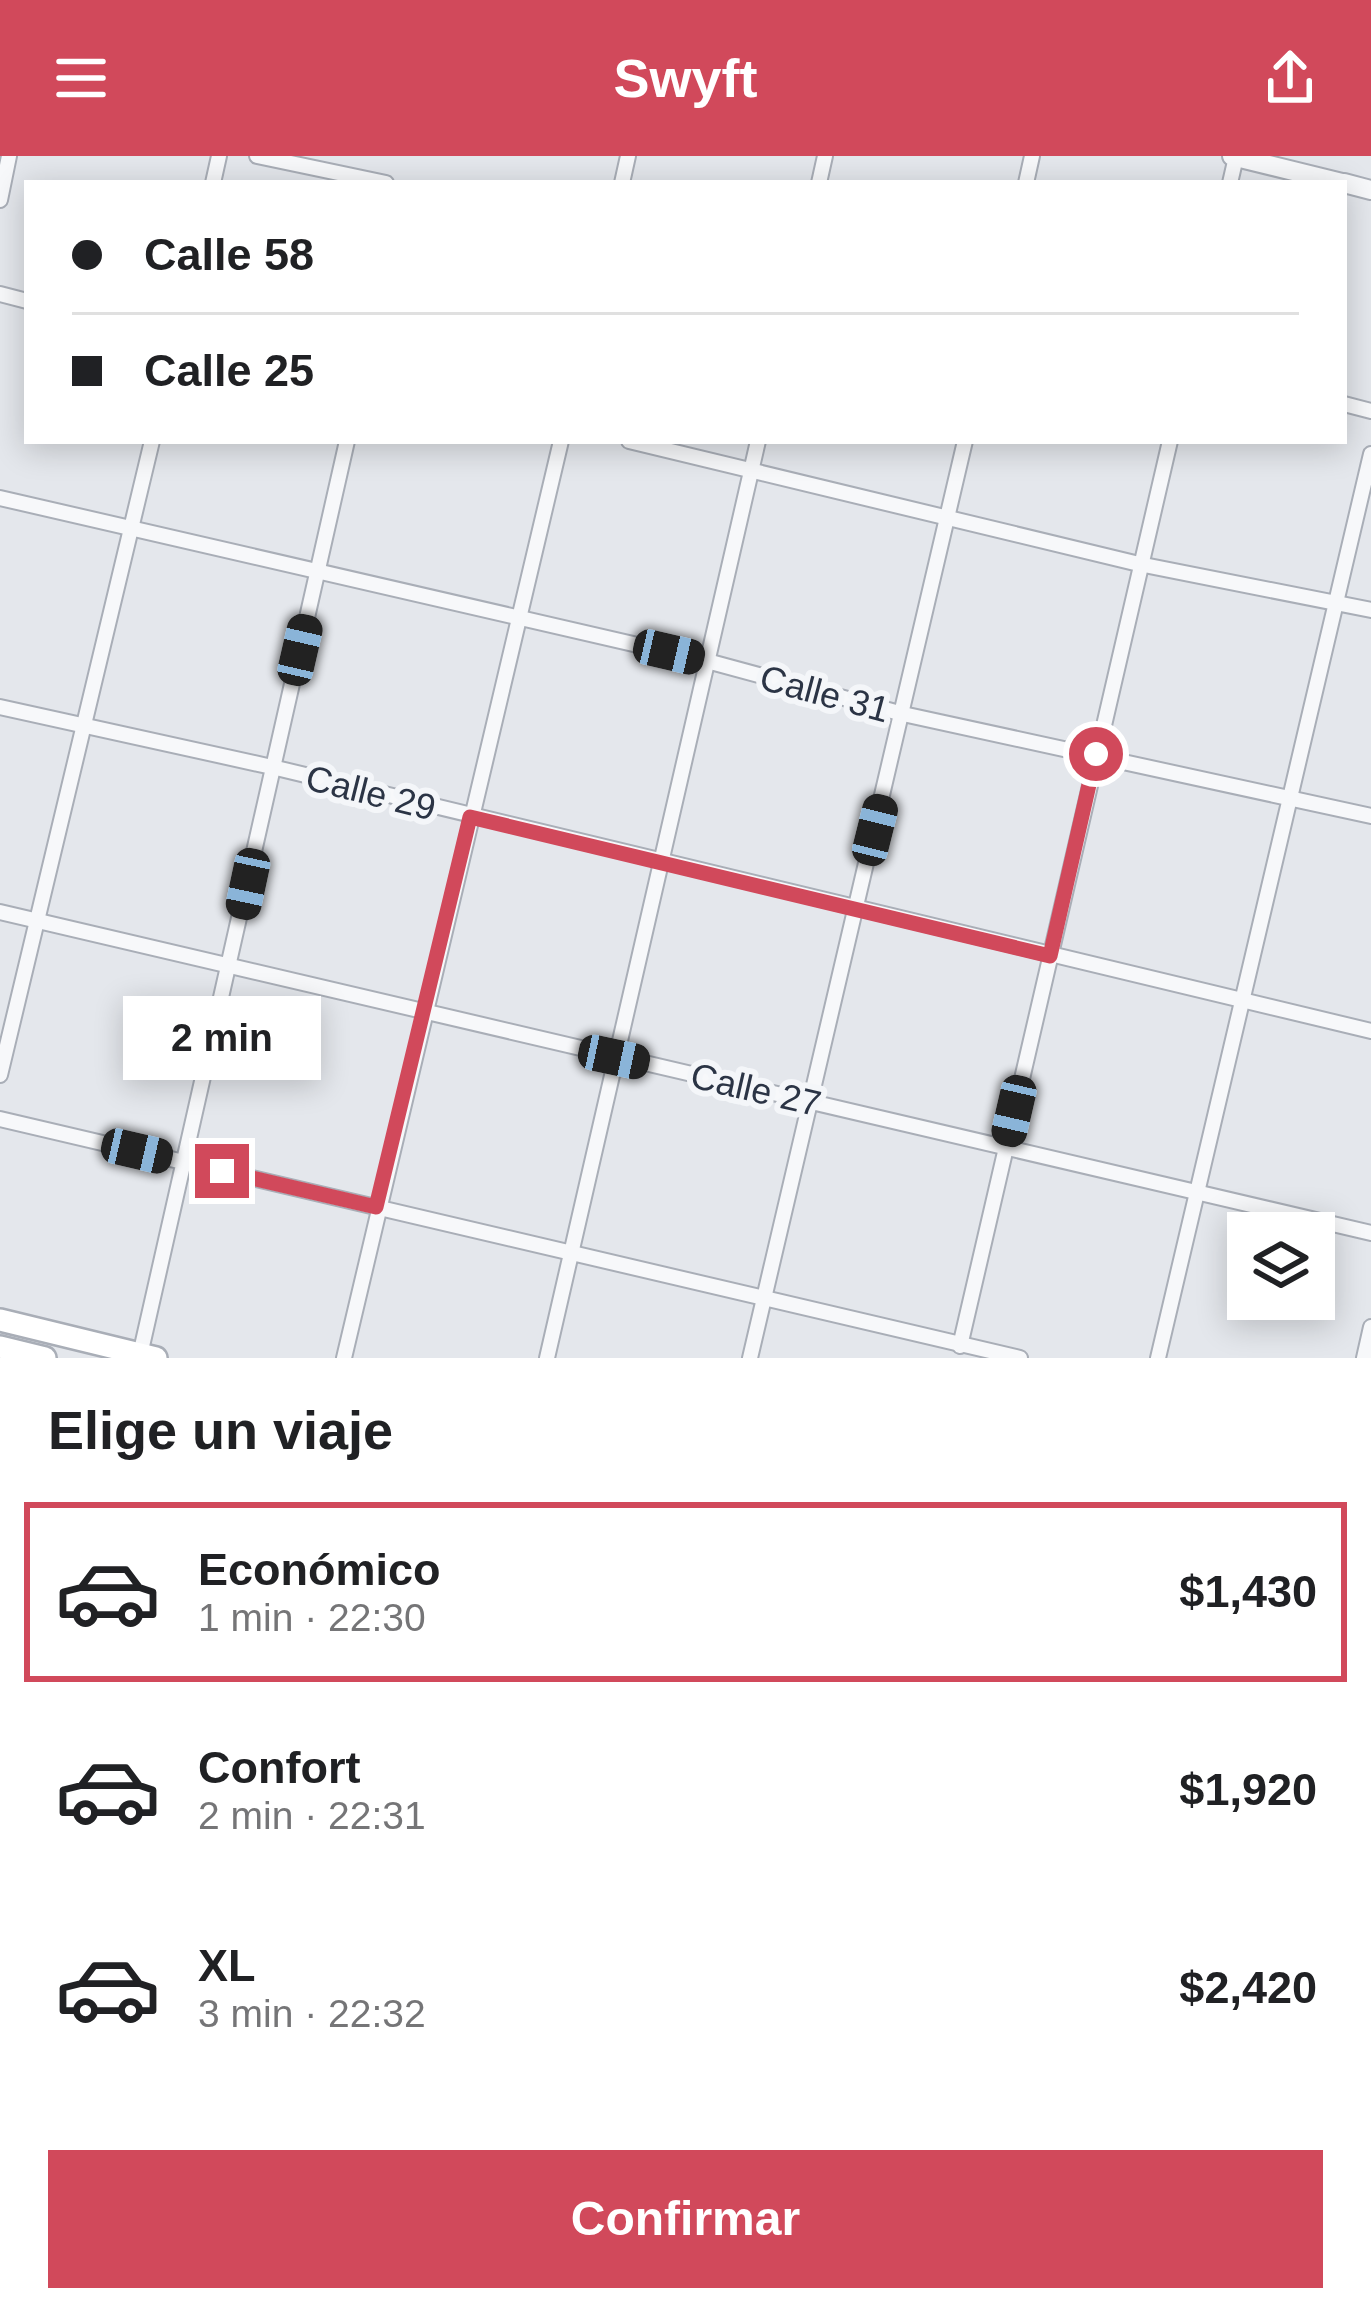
<!DOCTYPE html>
<html lang="es">
<meta charset="utf-8">
<style>
:root{--surface:#fff;--page:#f6f6f6;--text:#202124;--muted:#757577;--line:#e0e0e0;--accent:#d1495b}
body{margin:0;font-family:Helvetica,sans-serif;background:var(--page);color:var(--text);height:100vh;display:flex;flex-direction:column;font-size:45px;white-space:nowrap}
*{box-sizing:border-box;margin:0}
p{font-size:39px;color:var(--muted)}
.icon{flex:none;width:66px;height:66px;fill:none;stroke:currentColor;stroke-width:2;stroke-linecap:round;stroke-linejoin:round}
.map{position:relative;height:1202px;overflow:hidden}
.side{display:flex;flex-direction:column;background:var(--surface);flex:1}
.side>*{flex:none}
.hud{position:absolute;left:24px;top:24px;width:1323px;height:264px;border-radius:0px;box-shadow:0 6px 30px #0003;display:grid;align-content:center;height:264px;padding:0 48px;background:var(--surface)}
.controls{position:absolute;left:1227px;top:1056px;display:grid;gap:24px}
.controls a{display:grid;place-items:center;width:108px;height:108px;border-radius:0px;background:var(--surface);box-shadow:0 6px 30px #0003;font-size:60px}
.end{position:absolute;width:54px;height:54px;margin:-27px;border:15px solid #d1495b;background:#fff;box-shadow:0 0 0 6px #fff}
.from{border-radius:50%}
.bubble{position:absolute;height:84px;border-radius:0px;background:var(--surface);box-shadow:0 6px 30px #0003;font-size:39px;font-weight:800;line-height:84px;text-align:center}
.car{position:absolute;width:36px;height:72px;margin:-36px -18px;border-radius:15px;box-shadow:0 0 9px 3px #0007;background:linear-gradient(#222 24%,#8ab4d8 0 40%,#222 0 76%,#8ab4d8 0 86%,#222 0)}
.hud b{display:flex;align-items:center;gap:42px;height:114px;font-size:45px}
.hud b+b{border-top:3px solid var(--line)}
.hud i{width:30px;height:30px;background:var(--text)}
ul{padding:0;list-style:none}
li{display:flex;align-items:center;gap:36px;height:180px;margin:0 24px 18px;padding:0 24px;border:6px solid transparent;border-radius:0px}
li div{flex:1}
li b{display:block;font-size:45px}
li em{font-style:normal;font-weight:800}
li.current{border-color:var(--accent)}
li>.icon{width:108px;height:108px;stroke-width:1.5}
h2{padding:0 48px;font-size:54px;line-height:144px}
.cta{display:flex;gap:24px;margin-top:auto;padding:24px 48px}
.cta a{flex:1;height:138px;border-radius:0px;background:var(--accent);color:#fff;font-size:48px;font-weight:800;line-height:138px;text-align:center}
header{display:flex;justify-content:space-between;align-items:center;height:156px;padding:0 48px;background:var(--accent);color:#fff;font-size:54px;font-weight:800}
.map>svg:first-child{display:block}
</style>
<header><svg class="icon" aria-label="menu" viewBox="0 0 24 24"><path d="M4 6h16M4 12h16M4 18h16"/></svg>Swyft<svg class="icon" aria-label="share" viewBox="0 0 24 24"><path d="M12 15V3M7 8l5-5 5 5M5 13v7h14v-7"/></svg></header>
<div class="map">
<svg width="1371" height="1202" viewBox="0 0 1371 1202">
<rect width="100%" height="100%" fill="#e4e7ec"/>
<g fill="none" stroke-linecap="round" stroke-linejoin="round">
<defs>
<g id="minor">
<path d="M257,0L386,27"/>
<path d="M213,27L219,0"/>
<path d="M622,27L628,0"/>
<path d="M819,27L825,0"/>
<path d="M1026,27L1032,0"/>
<path d="M1230,27L1236,1"/>
<path d="M0,44L9,0"/>
<path d="M0,138L27,145"/>
<path d="M1344,248L1371,255"/>
<path d="M629,285L1139,408L1371,454"/>
<path d="M0,342L707,505L903,558L1371,660"/>
<path d="M0,551L272,611L1371,875"/>
<path d="M0,756C457,861 913,972 1371,1077"/>
<path d="M0,919L152,285"/>
<path d="M0,963L1020,1202"/>
<path d="M960,1190L1170,285"/>
<path d="M140,1199L347,285"/>
<path d="M344,1202L561,285"/>
<path d="M547,1202L758,285"/>
<path d="M750,1202L965,285"/>
<path d="M1158,1202L1371,298"/>
<path d="M1364,1202L1371,1171"/>
</g>
<g id="tertiary">
<path d="M1232,0L1342,27"/>
<path d="M1344,27L1371,34"/>
</g>
<g id="secondary">
<path d="M0,1164L156,1202"/>
<path d="M0,1191L45,1202"/>
</g>
</defs>
<use href="#minor" stroke="#a9aeb7" stroke-width="18"/>
<use href="#tertiary" stroke="#a9aeb7" stroke-width="22"/>
<use href="#secondary" stroke="#a9aeb7" stroke-width="26"/>
<use href="#minor" stroke="#f7f8fa" stroke-width="14"/>
<use href="#tertiary" stroke="#f7f8fa" stroke-width="18"/>
<use href="#secondary" stroke="#fff" stroke-width="21"/>
</g>
<g fill="none" stroke-linecap="round" stroke-linejoin="round">
<path stroke="#d1495b" stroke-width="15" d="M222,1015L376,1051L470,661L1050,800L1096,598"/>
</g>
<g text-anchor="middle" stroke-width="12" stroke-linejoin="round" paint-order="stroke">
<g font-size="36" fill="#2b3445" stroke="#f4f6f9">
<text transform="translate(825 537) rotate(15)" y="13">Calle 31</text>
<text transform="translate(371 636) rotate(14)" y="13">Calle 29</text>
<text transform="translate(756 933) rotate(13)" y="13">Calle 27</text>
</g>
</g>
</svg>
<div class="controls">
<a><svg class="icon" aria-label="layers" viewBox="0 0 24 24"><path d="M12 4l9 5-9 5-9-5zM3 14l9 5 9-5"/></svg></a>
</div>
<i class="end from" style="left:1096px;top:598px"></i>
<i class="end" style="left:222px;top:1015px"></i>
<div class="bubble" style="left:123px;top:840px;width:198px">2 min</div>
<i class="car" style="left:300px;top:494px;rotate:13deg"></i>
<i class="car" style="left:669px;top:496px;rotate:103deg"></i>
<i class="car" style="left:875px;top:674px;rotate:14deg"></i>
<i class="car" style="left:248px;top:728px;rotate:192deg"></i>
<i class="car" style="left:614px;top:901px;rotate:102deg"></i>
<i class="car" style="left:1014px;top:955px;rotate:193deg"></i>
<i class="car" style="left:137px;top:995px;rotate:103deg"></i>
<div class="hud">
<b><i class="from"></i>Calle 58</b>
<b><i></i>Calle 25</b>
</div>
</div>
<section class="side">
<h2>Elige un viaje</h2>
<ul>
<li class="current"><svg class="icon" aria-label="car" viewBox="0 0 24 24"><path d="M5 17H2v-5l4-1 3-4h7l3 4 3 1v5h-3M9 17h6M6 11h13"/><circle cx="7" cy="17" r="2"/><circle cx="17" cy="17" r="2"/></svg><div><b>Económico</b><p>1 min · 22:30</p></div><em>$1,430</em></li>
<li><svg class="icon" aria-label="car" viewBox="0 0 24 24"><path d="M5 17H2v-5l4-1 3-4h7l3 4 3 1v5h-3M9 17h6M6 11h13"/><circle cx="7" cy="17" r="2"/><circle cx="17" cy="17" r="2"/></svg><div><b>Confort</b><p>2 min · 22:31</p></div><em>$1,920</em></li>
<li><svg class="icon" aria-label="car" viewBox="0 0 24 24"><path d="M5 17H2v-5l4-1 3-4h7l3 4 3 1v5h-3M9 17h6M6 11h13"/><circle cx="7" cy="17" r="2"/><circle cx="17" cy="17" r="2"/></svg><div><b>XL</b><p>3 min · 22:32</p></div><em>$2,420</em></li>
</ul>
<div class="cta"><a>Confirmar</a></div>
</section>
